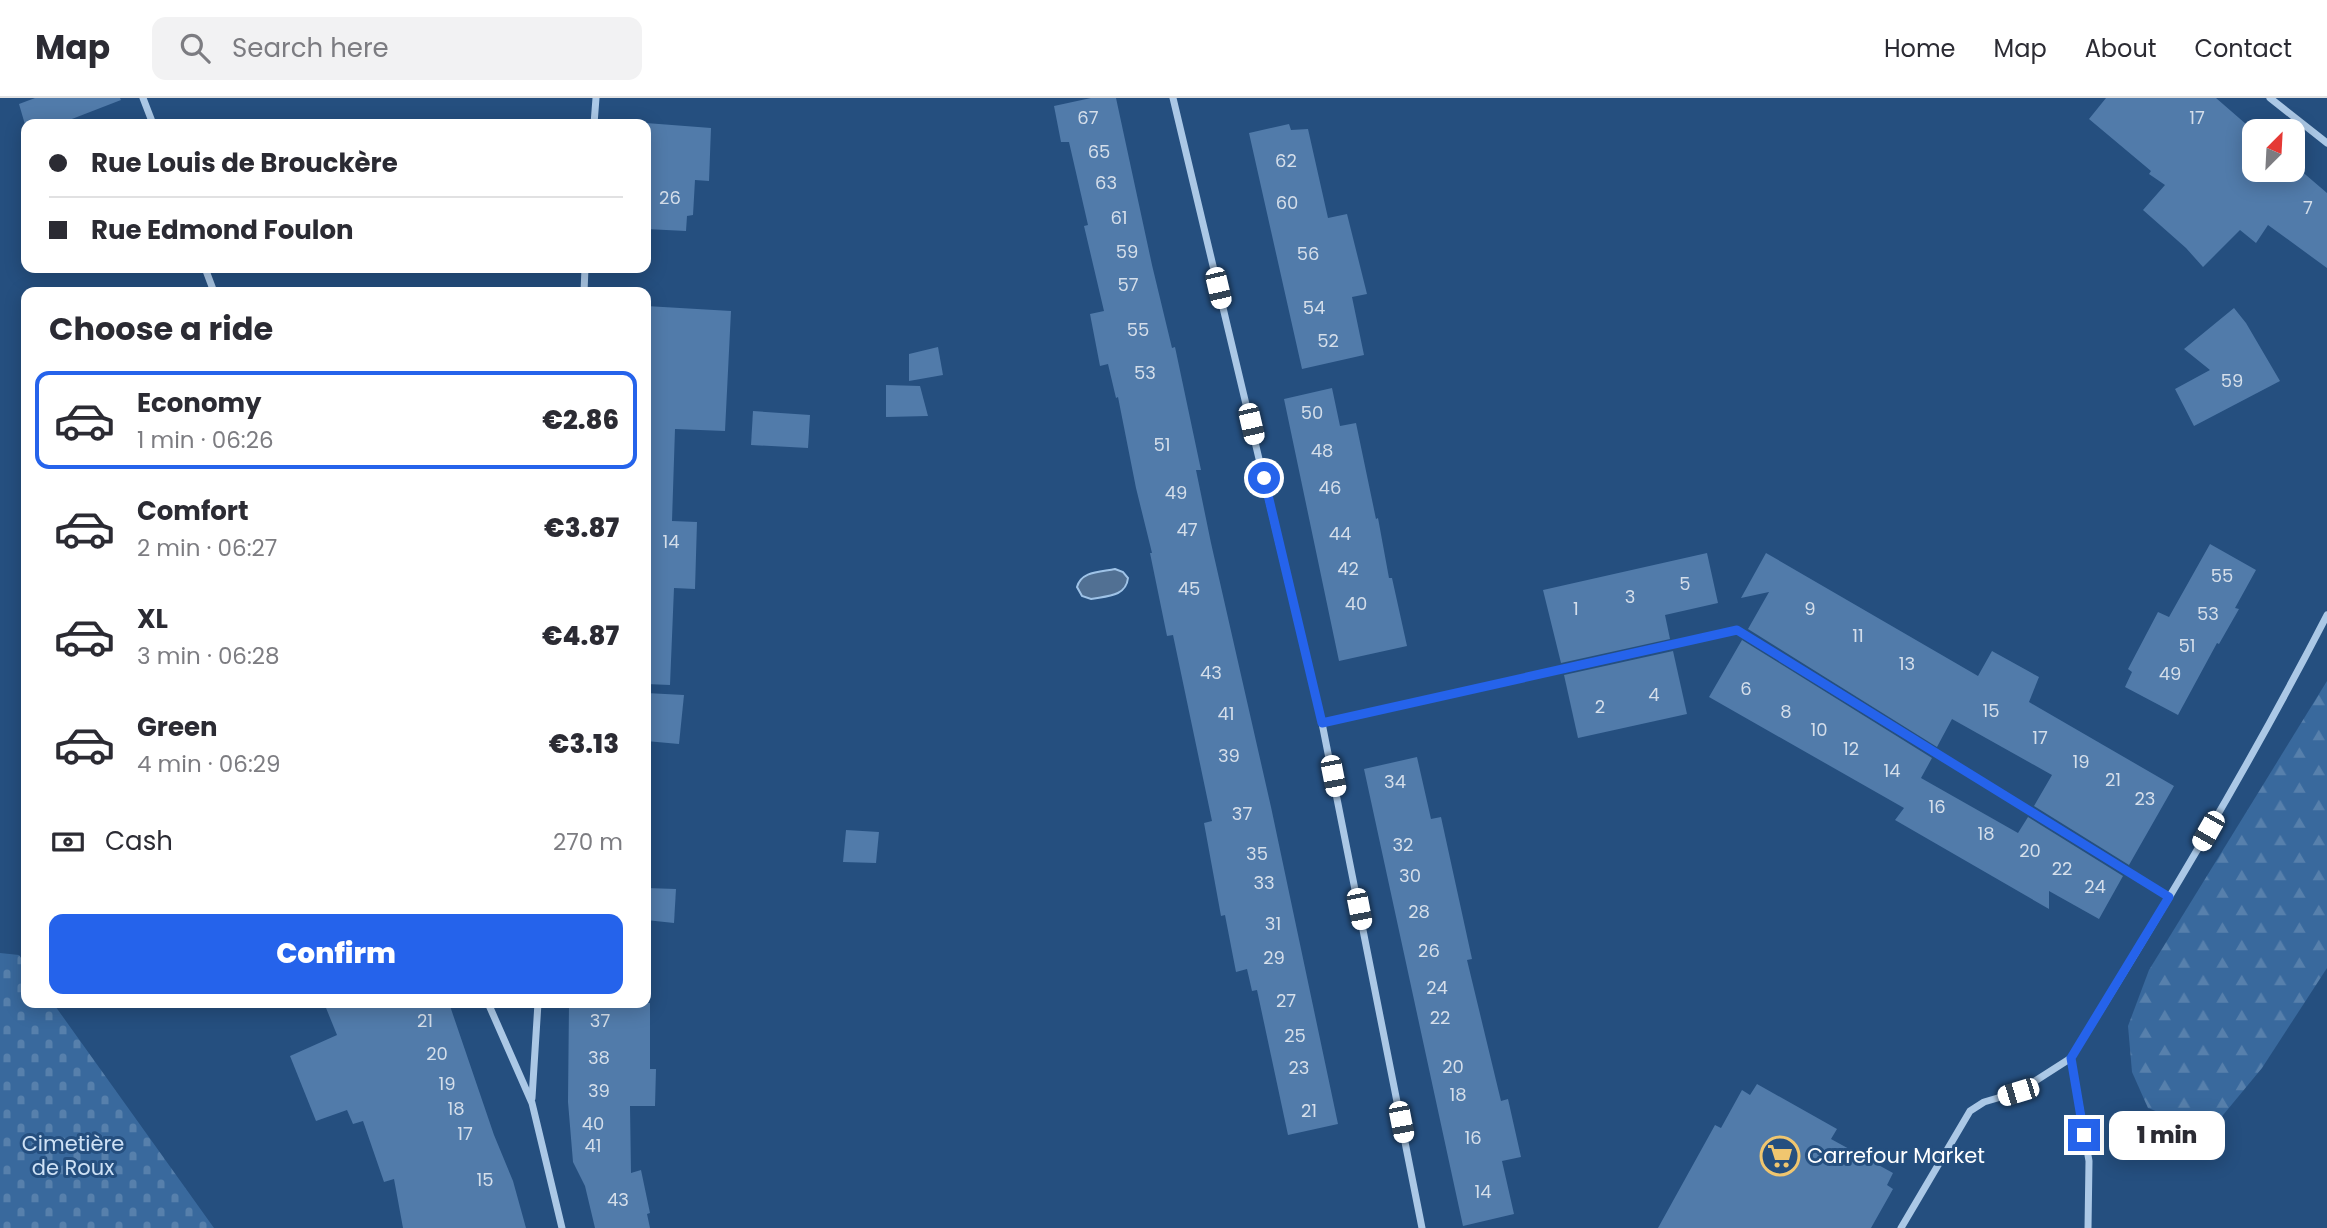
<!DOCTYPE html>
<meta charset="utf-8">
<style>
:root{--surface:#fff;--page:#f2f2f3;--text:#2b2b33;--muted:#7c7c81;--line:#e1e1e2;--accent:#2563eb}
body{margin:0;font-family:Poppins,sans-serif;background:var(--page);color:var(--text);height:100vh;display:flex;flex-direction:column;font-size:26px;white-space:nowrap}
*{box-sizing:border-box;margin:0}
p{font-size:23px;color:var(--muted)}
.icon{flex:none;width:38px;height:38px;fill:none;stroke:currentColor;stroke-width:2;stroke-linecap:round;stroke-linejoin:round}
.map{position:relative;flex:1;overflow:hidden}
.side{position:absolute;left:21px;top:189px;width:630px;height:721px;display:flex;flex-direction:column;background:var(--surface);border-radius:14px;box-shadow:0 4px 18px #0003}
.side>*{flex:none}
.hud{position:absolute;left:21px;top:21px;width:630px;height:154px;border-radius:14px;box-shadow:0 4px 18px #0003;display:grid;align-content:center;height:154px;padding:0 28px;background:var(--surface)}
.needle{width:46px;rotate:24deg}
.controls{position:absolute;left:2242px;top:21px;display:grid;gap:14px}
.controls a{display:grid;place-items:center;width:63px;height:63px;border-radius:14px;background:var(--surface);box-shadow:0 4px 18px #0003;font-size:35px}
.end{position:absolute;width:32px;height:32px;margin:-16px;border:9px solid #2563eb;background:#fff;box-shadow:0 0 0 4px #fff}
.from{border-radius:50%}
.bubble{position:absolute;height:49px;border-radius:14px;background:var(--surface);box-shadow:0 4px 18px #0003;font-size:23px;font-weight:800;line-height:49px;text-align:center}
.car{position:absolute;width:21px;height:42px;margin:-21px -10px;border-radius:9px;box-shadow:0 0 5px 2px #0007;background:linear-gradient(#fff 24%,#345 0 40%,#fff 0 76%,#345 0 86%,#fff 0)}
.hud b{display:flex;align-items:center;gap:24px;height:66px;font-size:26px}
.hud b+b{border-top:2px solid var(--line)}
.hud i{width:18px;height:18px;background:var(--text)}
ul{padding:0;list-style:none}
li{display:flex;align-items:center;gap:21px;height:98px;margin:0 14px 10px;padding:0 14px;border:4px solid transparent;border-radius:14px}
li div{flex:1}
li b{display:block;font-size:26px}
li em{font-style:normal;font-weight:800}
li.active{border-color:var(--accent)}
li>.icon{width:63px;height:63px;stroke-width:1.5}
h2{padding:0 28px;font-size:32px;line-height:84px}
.pay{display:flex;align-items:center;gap:18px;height:77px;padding:0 28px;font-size:26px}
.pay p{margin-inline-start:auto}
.button{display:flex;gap:14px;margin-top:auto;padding:14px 28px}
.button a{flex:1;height:80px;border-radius:14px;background:var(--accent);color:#fff;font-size:28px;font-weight:800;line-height:80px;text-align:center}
header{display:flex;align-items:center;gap:42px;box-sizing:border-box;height:98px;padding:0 35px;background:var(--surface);border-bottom:2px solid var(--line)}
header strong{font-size:33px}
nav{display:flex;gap:38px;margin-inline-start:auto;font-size:24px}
.search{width:490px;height:63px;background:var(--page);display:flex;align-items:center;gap:18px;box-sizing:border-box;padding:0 24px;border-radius:14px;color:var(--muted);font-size:26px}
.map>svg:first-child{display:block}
</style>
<header>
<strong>Map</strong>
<div class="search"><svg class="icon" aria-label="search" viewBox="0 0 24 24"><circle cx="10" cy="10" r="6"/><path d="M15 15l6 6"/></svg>Search here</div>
<nav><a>Home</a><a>Map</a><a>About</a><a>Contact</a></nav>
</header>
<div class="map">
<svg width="2327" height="1130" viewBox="0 0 2327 1130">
<defs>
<pattern id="forest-firs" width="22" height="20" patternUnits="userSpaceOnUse" patternTransform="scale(1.75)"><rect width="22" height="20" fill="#39699d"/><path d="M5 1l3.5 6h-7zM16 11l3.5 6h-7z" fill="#5780ac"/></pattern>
<pattern id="cemetery-stones" width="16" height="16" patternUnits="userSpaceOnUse" patternTransform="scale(1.75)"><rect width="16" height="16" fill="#39699d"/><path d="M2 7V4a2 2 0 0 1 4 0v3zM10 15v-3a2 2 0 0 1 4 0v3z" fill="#5780ac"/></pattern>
</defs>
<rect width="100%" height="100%" fill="#254f7f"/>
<path fill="url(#forest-firs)" d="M2327,583V870L2262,970L2209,1034L2148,1010L2132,974L2128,928L2149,872Z"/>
<path fill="url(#cemetery-stones)" d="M0,855L19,857L26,867V905H53L214,1130H0Z"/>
<path fill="#517093" stroke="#9fc3e7" stroke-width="2" d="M1115,471L1123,474L1128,480C1126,499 1106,498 1091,501L1082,498L1077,489C1081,473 1100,474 1115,471Z"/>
<g fill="#517baa">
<path d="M35,0H120L121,2L59,26H26V30L19,6Z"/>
<path d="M1091,0H1116L1152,167L1172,250L1175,249L1201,372H1196L1211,445L1271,709L1338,1026L1288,1037L1257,892L1252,893L1247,871L1236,874L1225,817L1221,818L1204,725L1212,723L1173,537L1167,538L1150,455H1152L1136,390L1118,299L1116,300L1108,266L1100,268L1090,216L1104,213L1084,128L1088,127L1069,44H1061L1054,8Z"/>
<path d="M2106,0H2216L2254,33V72H2292V65L2327,95V170L2268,127L2256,145L2240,132L2203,169L2186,150L2143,112L2165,87L2149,76L2151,73L2089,21Z"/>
<path d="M646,25L711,30L709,83L695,82L693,117L687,118L686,133L646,131Z"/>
<path d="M1289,26L1291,32L1308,31L1328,120L1347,116L1367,196L1352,199L1364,257L1302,271L1249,35Z"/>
<path d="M646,208L731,213L725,333L675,331L672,423L697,424L695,491L674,490L670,587L646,586Z"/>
<path d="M2234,210L2246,225L2280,283L2194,328L2175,291L2210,272L2184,251Z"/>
<path d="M938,249L943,277L909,283V256Z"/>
<path d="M886,287L920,288L928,318L886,319Z"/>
<path d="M1332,290L1340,328L1356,325L1376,421L1378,420L1389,480H1392L1407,548L1339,563L1284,301Z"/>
<path d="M753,313L810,317L808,350L751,347Z"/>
<path d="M2210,446L2256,472L2235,510L2239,511L2219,546L2217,545L2178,617L2125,589L2132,574L2128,571L2158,514L2169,519Z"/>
<path d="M1707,455L1718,505L1665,517L1670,541L1561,565L1543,492Z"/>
<path d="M1766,455L1978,578L1992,553L2039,579L2029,604L2174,688L2129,767L2034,708L2052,677L1952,621L1937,649L1748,531L1769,494L1741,500Z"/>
<path d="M1742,542L1932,660L1921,680L2018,735L2028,719L2123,778L2099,821L2049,793V811L1895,722L1904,710L1709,599Z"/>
<path d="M1673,553L1687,616L1578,640L1564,577Z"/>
<path d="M646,595L684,597L679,646L646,643Z"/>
<path d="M1417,659L1431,721L1441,719L1472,861L1467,862L1501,1003L1508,1001L1521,1059L1502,1063L1514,1116L1463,1128L1364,671Z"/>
<path d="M846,732L879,734L876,765L843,764Z"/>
<path d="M646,790L676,791L674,825L646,822Z"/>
<path d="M324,905H449L494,1037L513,1083L526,1130H403L394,1081L384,1084L363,1023L353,1026L347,1012L316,1023L290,958L337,937Z"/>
<path d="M569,905H650V971H656L655,1008H630L631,1075L641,1072L650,1115L647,1116L650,1130H595L585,1088L573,1064L568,1004Z"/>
<path d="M1757,986L1837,1031L1831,1041L1893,1075L1887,1087L1893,1091L1871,1130H1658L1715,1027L1721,1030L1742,992L1750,997Z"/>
</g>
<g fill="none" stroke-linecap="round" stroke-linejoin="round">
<g stroke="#abc8e6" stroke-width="7">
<path d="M143,0L153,26"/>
<path d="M1173,0L1322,625L1422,1130"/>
<path d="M2270,0L2327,45"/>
<path d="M594,26L596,0"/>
<path d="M205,170L214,194"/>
<path d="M584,194L585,170"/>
<path d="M1322,625L1737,532L2169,799"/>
<path d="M488,905L532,1005L562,1130"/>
<path d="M532,1000L538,905"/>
<path d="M1901,1130L1970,1013L1984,1004L2018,994L2071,960"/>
<path d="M2088,1130L2089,1063L2071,960C2161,815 2249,669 2327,517"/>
</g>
</g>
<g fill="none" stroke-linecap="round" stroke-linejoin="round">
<path stroke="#2563eb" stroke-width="9" d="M1264,380L1322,625L1737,532L2169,799L2071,960L2084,1037"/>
</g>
<defs>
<symbol id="supermarket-ring" viewBox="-11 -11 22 22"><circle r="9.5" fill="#254f7f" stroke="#f0c66f" stroke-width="1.5"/><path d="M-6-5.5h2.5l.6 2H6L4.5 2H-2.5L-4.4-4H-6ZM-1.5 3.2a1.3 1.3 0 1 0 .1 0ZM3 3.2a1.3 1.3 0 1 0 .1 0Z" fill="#f0c66f"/></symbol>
</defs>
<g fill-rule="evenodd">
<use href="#supermarket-ring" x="1758" y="1036" width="44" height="44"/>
</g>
<g text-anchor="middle" stroke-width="6" stroke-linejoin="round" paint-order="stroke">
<g font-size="18" fill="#d4deea">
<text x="1088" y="26">67</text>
<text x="2197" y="26">17</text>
<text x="1099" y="60">65</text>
<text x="1286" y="69">62</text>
<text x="1106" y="91">63</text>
<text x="670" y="106">26</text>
<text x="1287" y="111">60</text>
<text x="2308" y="116">7</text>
<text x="1119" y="126">61</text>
<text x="1127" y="160">59</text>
<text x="1308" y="162">56</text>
<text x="1128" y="193">57</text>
<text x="1314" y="216">54</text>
<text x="1138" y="238">55</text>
<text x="1328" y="249">52</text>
<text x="1145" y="281">53</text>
<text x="2232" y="289">59</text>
<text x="1312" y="321">50</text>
<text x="1162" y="353">51</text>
<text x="1322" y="359">48</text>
<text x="1330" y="396">46</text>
<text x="1176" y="401">49</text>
<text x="1187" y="438">47</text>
<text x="1340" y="442">44</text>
<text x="671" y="450">14</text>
<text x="1348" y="477">42</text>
<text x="2222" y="484">55</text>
<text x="1685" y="492">5</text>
<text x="1189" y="497">45</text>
<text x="1630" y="505">3</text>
<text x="1356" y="512">40</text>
<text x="1576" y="517">1</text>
<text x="1810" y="517">9</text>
<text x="2208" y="522">53</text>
<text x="1858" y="544">11</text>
<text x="2187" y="554">51</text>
<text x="1907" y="572">13</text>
<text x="1211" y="581">43</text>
<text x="2170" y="582">49</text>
<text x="1746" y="597">6</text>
<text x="1654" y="603">4</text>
<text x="1600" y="615">2</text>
<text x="1991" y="619">15</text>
<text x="1786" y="620">8</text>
<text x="1226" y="622">41</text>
<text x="1819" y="638">10</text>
<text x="2040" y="646">17</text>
<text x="1851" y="657">12</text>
<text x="1229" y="664">39</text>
<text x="2081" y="670">19</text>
<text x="1892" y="679">14</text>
<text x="2113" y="688">21</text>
<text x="1395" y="690">34</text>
<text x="2145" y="707">23</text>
<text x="1937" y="715">16</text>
<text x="1242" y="722">37</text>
<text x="1986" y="742">18</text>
<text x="1403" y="753">32</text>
<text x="2030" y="759">20</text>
<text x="1257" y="762">35</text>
<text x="2062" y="777">22</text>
<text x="1410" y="784">30</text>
<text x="1264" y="791">33</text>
<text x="2095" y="795">24</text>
<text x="1419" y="820">28</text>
<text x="1273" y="832">31</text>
<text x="1429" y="859">26</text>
<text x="1274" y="866">29</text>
<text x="1437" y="896">24</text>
<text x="1286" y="909">27</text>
<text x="1440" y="926">22</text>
<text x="425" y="929">21</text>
<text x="600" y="929">37</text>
<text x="1295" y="944">25</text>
<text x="437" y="962">20</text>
<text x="599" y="966">38</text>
<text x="1453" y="975">20</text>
<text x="1299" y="976">23</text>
<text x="447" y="992">19</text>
<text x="599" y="999">39</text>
<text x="1458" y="1003">18</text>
<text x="456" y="1017">18</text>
<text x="1309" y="1019">21</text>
<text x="593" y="1032">40</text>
<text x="465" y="1042">17</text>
<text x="1473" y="1046">16</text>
<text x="593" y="1054">41</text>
<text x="485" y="1088">15</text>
<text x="1483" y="1100">14</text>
<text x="618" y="1108">43</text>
</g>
<g font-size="21" fill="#cee1f5" stroke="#254f7f">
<text x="73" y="1053">Cimetière<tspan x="73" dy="24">de Roux</tspan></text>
</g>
<g font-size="21" fill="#fff" stroke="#254f7f" text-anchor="start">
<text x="1807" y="1065">Carrefour Market</text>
</g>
</g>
</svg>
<div class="controls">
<a><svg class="needle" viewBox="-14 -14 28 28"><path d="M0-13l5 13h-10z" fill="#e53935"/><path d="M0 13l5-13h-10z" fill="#7c7c81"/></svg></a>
</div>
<i class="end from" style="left:1264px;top:380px"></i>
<i class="end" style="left:2084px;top:1037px"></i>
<div class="bubble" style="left:2109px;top:1013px;width:116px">1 min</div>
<i class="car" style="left:1218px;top:190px;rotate:167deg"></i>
<i class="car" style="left:1251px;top:326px;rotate:167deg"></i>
<i class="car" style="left:1333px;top:678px;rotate:169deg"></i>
<i class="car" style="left:2208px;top:733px;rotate:210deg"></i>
<i class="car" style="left:1359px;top:811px;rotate:169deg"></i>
<i class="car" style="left:2018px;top:994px;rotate:253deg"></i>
<i class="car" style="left:1401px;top:1024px;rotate:169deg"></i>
<div class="hud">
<b><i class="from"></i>Rue Louis de Brouckère</b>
<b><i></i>Rue Edmond Foulon</b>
</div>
<section class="side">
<h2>Choose a ride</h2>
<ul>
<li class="active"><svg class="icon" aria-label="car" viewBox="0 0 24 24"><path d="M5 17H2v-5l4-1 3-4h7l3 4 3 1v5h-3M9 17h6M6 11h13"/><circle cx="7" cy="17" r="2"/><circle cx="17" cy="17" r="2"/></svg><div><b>Economy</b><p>1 min · 06:26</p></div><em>€2.86</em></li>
<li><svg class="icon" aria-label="car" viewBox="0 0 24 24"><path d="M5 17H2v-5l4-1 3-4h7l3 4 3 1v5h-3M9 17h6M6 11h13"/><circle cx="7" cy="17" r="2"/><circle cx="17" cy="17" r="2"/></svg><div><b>Comfort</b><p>2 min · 06:27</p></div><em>€3.87</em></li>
<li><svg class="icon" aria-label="car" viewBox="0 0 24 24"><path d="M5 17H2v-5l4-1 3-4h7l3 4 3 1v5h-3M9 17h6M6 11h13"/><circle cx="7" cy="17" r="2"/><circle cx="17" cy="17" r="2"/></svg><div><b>XL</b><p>3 min · 06:28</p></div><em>€4.87</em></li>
<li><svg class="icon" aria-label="car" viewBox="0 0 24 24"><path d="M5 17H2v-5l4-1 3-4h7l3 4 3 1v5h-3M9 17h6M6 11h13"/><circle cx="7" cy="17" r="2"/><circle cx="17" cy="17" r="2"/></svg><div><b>Green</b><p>4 min · 06:29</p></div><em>€3.13</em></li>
</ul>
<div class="pay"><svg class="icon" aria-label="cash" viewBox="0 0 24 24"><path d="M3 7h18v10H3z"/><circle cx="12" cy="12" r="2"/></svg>Cash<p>270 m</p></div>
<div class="button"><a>Confirm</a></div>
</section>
</div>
